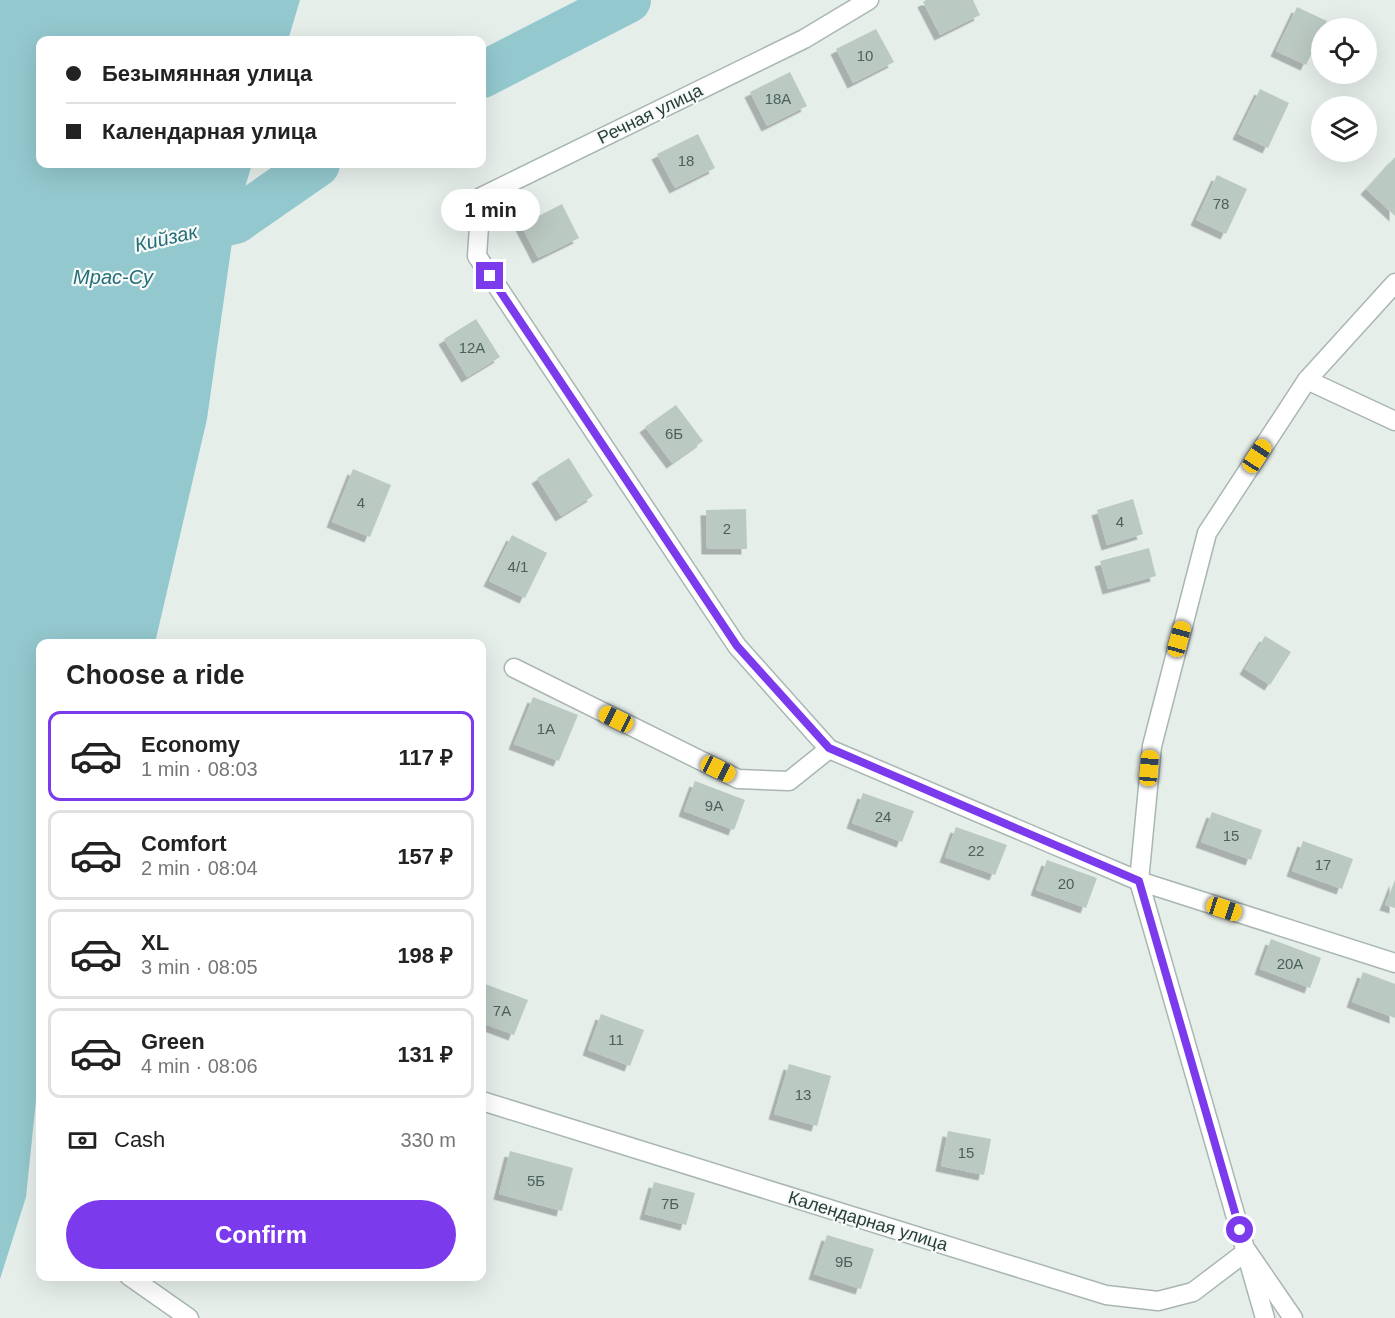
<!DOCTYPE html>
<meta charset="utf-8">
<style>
:root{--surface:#fff;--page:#f6f6f6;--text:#222;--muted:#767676;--line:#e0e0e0;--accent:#7c3aed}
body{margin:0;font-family:Helvetica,sans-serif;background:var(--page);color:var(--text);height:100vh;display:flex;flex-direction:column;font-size:22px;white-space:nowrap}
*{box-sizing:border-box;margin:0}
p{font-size:20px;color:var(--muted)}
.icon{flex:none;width:33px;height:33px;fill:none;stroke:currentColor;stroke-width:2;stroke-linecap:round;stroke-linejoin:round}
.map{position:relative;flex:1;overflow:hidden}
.sheet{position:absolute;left:36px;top:639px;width:450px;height:642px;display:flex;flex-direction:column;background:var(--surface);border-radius:12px;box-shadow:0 6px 24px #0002}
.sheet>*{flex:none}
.top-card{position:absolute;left:36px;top:36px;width:450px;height:132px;border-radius:12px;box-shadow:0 6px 24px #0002;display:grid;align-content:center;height:132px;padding:0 30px;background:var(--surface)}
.tools{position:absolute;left:1311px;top:18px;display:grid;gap:12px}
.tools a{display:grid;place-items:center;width:66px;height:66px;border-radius:50%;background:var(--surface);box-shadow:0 6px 24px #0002;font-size:30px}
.end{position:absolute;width:27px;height:27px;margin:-14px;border:8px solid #7c3aed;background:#fff;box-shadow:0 0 0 3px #fff}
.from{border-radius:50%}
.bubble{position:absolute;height:42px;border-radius:21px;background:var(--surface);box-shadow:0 6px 24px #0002;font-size:20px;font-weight:600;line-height:42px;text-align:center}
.car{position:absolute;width:18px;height:36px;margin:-18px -9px;border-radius:8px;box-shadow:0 0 4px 2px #0007;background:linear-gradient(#f5c518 24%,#345 0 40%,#f5c518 0 76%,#345 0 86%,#f5c518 0)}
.top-card b{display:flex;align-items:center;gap:21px;height:57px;font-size:22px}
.top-card b+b{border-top:2px solid var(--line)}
.top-card i{width:15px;height:15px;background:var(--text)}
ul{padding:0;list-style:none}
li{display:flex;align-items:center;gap:18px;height:90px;margin:0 12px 9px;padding:0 18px;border:3px solid var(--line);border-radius:12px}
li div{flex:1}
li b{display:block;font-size:22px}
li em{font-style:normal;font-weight:600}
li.on{border-color:var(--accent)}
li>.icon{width:54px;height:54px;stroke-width:1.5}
h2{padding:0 30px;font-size:27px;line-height:72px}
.pay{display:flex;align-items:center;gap:15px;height:66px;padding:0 30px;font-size:22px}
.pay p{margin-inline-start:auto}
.button{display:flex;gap:12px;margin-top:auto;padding:12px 30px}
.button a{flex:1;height:69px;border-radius:36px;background:var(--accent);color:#fff;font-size:24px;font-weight:600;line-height:69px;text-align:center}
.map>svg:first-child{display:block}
</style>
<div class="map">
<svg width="1395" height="1318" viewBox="0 0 1395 1318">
<defs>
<filter id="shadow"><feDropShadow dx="-5.5" dy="5.5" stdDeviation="0" flood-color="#0004"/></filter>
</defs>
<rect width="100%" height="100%" fill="#e6eeea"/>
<path fill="#93c8ce" d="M0,0H300L288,40H40V164H252L235,221L207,419L155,643L40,644V1062L26,1197L0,1279Z"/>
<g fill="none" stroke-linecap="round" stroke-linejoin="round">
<g stroke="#93c8ce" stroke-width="46">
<path d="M482,75L628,0"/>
<path d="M173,236L235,221L317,164"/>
</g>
</g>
<g fill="#bbc9c3" filter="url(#shadow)">
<path d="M926,0H973L980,15L940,35L923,2Z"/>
<path d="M1297,7L1327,21L1323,28H1322V32L1306,65L1276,51Z"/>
<path d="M876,29L894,62L853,83L836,49Z"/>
<path d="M790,72L807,106L767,126L750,92Z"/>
<path d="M1260,89L1289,103L1268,148L1238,134Z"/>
<path d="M698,134L715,168L675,188L657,154Z"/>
<path d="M1395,157V216L1366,189Z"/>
<path d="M1217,175L1247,189L1226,234L1196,220Z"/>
<path d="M562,204L579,238L538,258L521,225Z"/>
<path d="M476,319L500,357L467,377L444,339Z"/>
<path d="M676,405L703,441L672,463L645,427Z"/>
<path d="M569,458L593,496L561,516L537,478Z"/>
<path d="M353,469L391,485L370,537L332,522Z"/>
<path d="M1133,499L1143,534L1107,545L1097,510Z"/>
<path d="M746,509L747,549H707L706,510Z"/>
<path d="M512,535L547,553L525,598L489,581Z"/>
<path d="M1149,548L1156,576L1108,589L1100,561Z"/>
<path d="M1265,636L1291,652L1270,685L1245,669Z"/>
<path d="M533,697L578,715L559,761L514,744Z"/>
<path d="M695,781L745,800L734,830L684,811Z"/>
<path d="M863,793L914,811L902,842L852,823Z"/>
<path d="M1212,812L1262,830L1251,860L1201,842Z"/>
<path d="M956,827L1007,845L995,875L945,857Z"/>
<path d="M1303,841L1353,859L1342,889L1292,871Z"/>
<path d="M1047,860L1097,878L1086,908L1036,890Z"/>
<path d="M1395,880V908L1385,905Z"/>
<path d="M1271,939L1321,958L1310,988L1260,969Z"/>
<path d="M1363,972L1395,984V1018L1352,1002Z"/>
<path d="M485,984L528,1000L514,1035L482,1023V994Z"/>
<path d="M601,1014L644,1030L630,1066L588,1050Z"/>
<path d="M789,1064L831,1076L817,1126L774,1114Z"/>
<path d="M948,1131L991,1139L984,1175L941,1166Z"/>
<path d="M510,1151L573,1168L562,1211L499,1194Z"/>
<path d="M654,1182L695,1193L686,1225L645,1214Z"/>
<path d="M827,1235L874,1249L861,1289L814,1274Z"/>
</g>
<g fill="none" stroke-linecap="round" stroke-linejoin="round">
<defs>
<g id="minor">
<path d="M869,0L804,39L481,197L477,256L737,646L829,749L1139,881L1395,963"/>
<path d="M1307,380L1395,421"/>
<path d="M514,668L738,779L789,781L829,749"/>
<path d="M482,1101L1106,1295L1158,1301L1193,1292L1247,1251L1293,1318"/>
<path d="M129,1276L189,1318"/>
<path d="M1265,1318L1139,881L1152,746L1207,533L1307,380L1395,283"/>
</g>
</defs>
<use href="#minor" stroke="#a9b6b1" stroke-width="21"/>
<use href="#minor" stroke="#fff" stroke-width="18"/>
</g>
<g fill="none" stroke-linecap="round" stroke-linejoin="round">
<path stroke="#7c3aed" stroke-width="8" d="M490,276L737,646L829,748L1139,881L1240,1230"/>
</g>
<g text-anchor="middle" stroke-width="4.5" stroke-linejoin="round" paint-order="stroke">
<g font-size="15" fill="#4b625a">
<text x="865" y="61">10</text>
<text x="778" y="104">18А</text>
<text x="686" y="166">18</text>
<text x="1221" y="209">78</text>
<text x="472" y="353">12А</text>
<text x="674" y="439">6Б</text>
<text x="361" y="508">4</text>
<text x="1120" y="527">4</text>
<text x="727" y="534">2</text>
<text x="518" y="572">4/1</text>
<text x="546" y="734">1А</text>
<text x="714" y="811">9А</text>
<text x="883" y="822">24</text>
<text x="1231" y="841">15</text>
<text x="976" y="856">22</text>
<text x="1323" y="870">17</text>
<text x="1066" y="889">20</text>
<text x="1290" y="969">20А</text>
<text x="502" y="1016">7А</text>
<text x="616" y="1045">11</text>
<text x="803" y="1100">13</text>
<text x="966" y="1158">15</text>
<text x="536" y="1186">5Б</text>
<text x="670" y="1209">7Б</text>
<text x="844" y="1267">9Б</text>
</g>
<g font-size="18" fill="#263f37" stroke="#f7faf8">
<text transform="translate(650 114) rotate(-26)" y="6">Речная улица</text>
<text transform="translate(868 1221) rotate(17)" y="6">Календарная улица</text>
</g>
<g font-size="20" font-style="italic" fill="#236e78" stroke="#f7faf8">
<text transform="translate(166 238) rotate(-13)" y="7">Кийзак</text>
<text x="113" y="284">Мрас-Су</text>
</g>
</g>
</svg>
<div class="tools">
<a><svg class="icon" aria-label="locate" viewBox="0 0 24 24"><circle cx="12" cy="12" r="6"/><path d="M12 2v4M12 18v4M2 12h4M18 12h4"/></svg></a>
<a><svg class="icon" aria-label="layers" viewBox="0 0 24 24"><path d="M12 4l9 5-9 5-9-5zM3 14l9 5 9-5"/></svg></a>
</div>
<i class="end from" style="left:1240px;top:1230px"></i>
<i class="end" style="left:490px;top:276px"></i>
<div class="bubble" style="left:441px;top:189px;width:99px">1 min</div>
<i class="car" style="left:1257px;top:456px;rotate:33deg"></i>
<i class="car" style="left:1179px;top:639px;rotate:15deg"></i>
<i class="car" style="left:616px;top:719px;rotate:296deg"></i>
<i class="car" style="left:1149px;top:768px;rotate:5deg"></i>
<i class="car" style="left:718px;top:769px;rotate:116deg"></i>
<i class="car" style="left:1224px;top:909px;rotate:108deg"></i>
<div class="top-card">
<b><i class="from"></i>Безымянная улица</b>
<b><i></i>Календарная улица</b>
</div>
<section class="sheet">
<h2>Choose a ride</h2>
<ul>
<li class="on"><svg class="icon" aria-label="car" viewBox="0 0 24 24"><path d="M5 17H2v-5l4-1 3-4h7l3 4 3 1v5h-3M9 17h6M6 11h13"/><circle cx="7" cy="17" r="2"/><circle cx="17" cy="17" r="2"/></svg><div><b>Economy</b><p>1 min · 08:03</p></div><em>117 ₽</em></li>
<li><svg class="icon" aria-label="car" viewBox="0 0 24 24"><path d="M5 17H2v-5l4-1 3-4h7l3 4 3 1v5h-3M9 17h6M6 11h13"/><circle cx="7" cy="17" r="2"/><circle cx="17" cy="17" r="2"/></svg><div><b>Comfort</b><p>2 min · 08:04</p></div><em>157 ₽</em></li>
<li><svg class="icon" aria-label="car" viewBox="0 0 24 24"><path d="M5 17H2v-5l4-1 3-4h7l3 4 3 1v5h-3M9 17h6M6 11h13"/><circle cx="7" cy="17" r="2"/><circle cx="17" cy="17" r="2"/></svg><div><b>XL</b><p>3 min · 08:05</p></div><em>198 ₽</em></li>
<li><svg class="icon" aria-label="car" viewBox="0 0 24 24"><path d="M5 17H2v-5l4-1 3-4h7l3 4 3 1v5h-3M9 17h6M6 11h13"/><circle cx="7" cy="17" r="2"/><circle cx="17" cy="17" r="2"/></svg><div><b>Green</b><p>4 min · 08:06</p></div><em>131 ₽</em></li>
</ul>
<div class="pay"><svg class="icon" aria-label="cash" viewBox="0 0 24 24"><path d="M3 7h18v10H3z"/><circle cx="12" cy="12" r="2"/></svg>Cash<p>330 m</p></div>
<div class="button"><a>Confirm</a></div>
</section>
</div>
